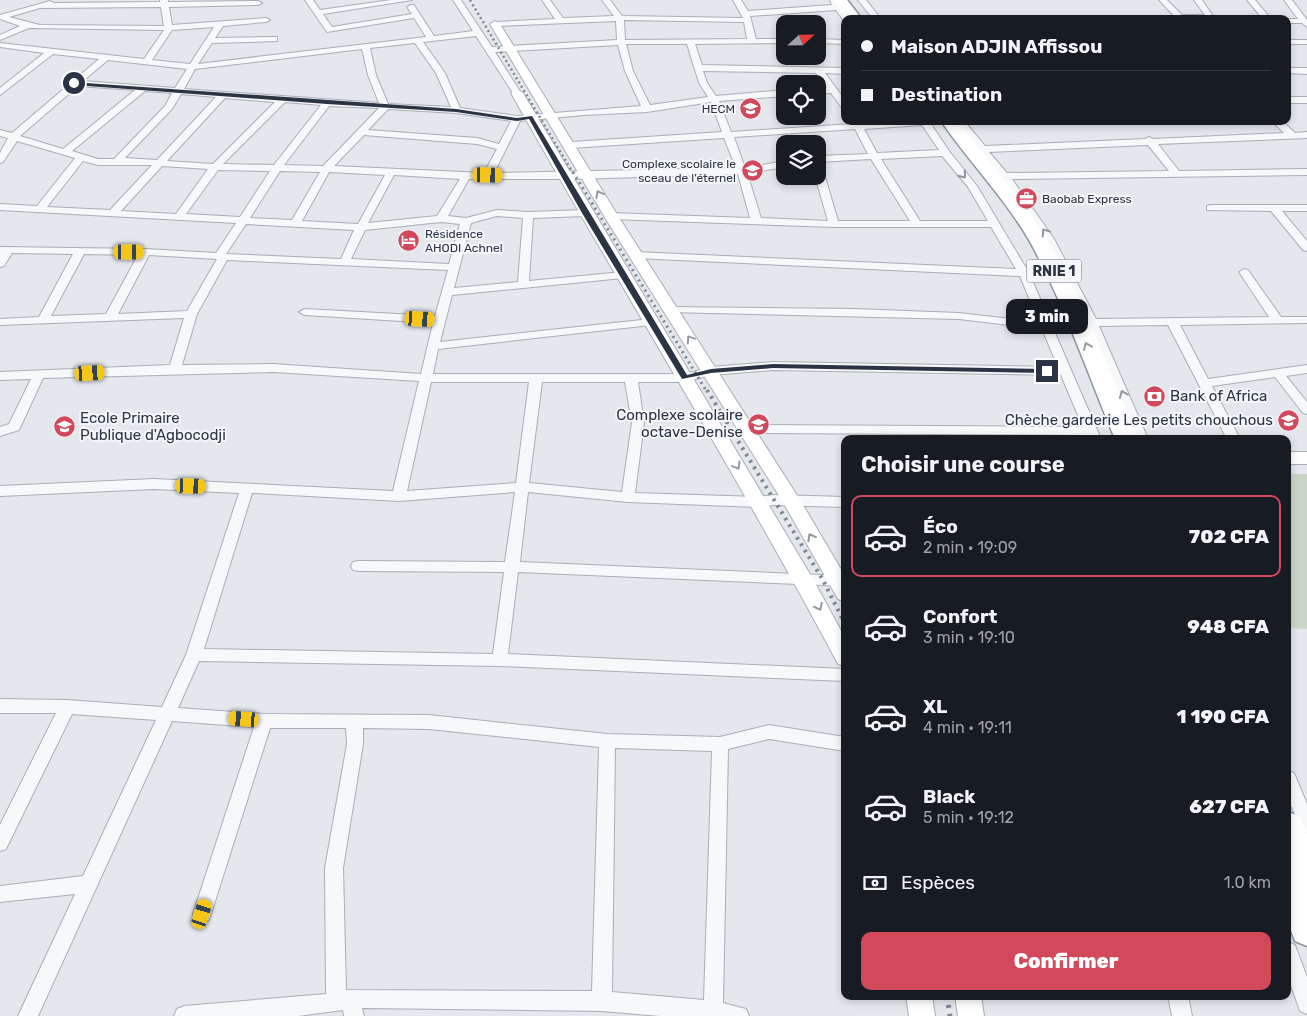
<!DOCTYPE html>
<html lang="fr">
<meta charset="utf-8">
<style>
:root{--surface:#171b24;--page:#20242c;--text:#f1f3f6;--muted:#9ea1a6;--line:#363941;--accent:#d1495b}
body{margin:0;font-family:Rubik,sans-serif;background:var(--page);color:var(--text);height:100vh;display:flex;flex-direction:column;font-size:19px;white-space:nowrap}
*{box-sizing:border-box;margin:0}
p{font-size:16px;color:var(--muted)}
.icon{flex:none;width:28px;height:28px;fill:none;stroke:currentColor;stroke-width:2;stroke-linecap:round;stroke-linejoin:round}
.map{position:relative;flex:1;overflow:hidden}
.drawer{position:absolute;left:841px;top:435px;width:450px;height:565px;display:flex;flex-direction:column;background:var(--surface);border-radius:10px;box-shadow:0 2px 8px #0003}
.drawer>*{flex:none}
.guide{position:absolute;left:841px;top:15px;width:450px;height:110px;border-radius:10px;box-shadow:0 2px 8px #0003;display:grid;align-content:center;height:110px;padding:0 20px;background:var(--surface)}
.needle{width:32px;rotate:68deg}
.tools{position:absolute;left:776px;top:15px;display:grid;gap:10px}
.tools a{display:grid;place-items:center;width:50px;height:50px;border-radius:10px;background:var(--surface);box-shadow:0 2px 8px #0003;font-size:25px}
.end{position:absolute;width:22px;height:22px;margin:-11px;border:6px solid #2b3445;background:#fff;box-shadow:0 0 0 2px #fff}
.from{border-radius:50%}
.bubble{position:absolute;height:35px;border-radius:10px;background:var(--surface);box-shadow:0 2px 8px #0003;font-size:16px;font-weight:800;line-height:35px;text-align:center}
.car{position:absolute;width:15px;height:30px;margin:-15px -8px;border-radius:6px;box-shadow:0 0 4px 1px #0007;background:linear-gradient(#f5c518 24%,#345 0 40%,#f5c518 0 76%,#345 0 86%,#f5c518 0)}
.guide b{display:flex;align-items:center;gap:18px;height:48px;font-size:19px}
.guide b+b{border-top:1px solid var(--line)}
.guide i{width:12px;height:12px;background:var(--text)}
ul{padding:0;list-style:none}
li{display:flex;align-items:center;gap:15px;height:82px;margin:0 10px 8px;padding:0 10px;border:2px solid transparent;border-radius:10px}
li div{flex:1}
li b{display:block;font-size:19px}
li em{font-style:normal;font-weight:800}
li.current{border-color:var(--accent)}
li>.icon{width:45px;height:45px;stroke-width:1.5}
h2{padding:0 20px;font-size:22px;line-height:60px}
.pay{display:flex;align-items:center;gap:12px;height:55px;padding:0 20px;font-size:19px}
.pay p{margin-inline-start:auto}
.button{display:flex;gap:10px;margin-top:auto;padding:10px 20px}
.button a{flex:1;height:58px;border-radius:10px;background:var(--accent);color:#fff;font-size:20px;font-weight:800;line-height:58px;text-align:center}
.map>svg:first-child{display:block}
</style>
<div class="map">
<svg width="1307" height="1016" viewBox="0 0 1307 1016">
<rect width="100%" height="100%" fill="#e4e7ec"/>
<path fill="#c9d6c5" d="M1288,474H1307V629L1288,628Z"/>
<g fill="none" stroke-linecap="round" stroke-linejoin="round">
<defs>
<g id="street">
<path d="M160,0H168V2L258,1L262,3L258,5L169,7L172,25L266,18L270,20L266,22L223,26L215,38L274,37H277V41L212,43L198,64L426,37L414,18L327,32L305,0H313L320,10L391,0H412L323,14L332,27L412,14L407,7L411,5H414L434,36L473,31L453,0H461L492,47L617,40L616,21L495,26L491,24L495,22L555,19L542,0H550L563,18L614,16L602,0H610L622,16L743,18L733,0H741L748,11L832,5L830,0H836L851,19L844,21L836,10L750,16L756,39H785V43L695,44L702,65L845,68V74L825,73L845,100V109L842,108L831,93L818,94V88H827L816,73L703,71L707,83L716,96L785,90V96L719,101L731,132L852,124L851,121H860L861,123L929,121L949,151L977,186L1029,273L1101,439H1088L1087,435L745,433L739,429L745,425L1083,427L1061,375L773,370L711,375L685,382H638L644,423L635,493L758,497L774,495L845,497V507L774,505L758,507L628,502L528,492L520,562L845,576V586L518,572L508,654L845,669V681L500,666L199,661L178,708L264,714L429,715L607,734L720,737L769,725L845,737V751L769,739L728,749L723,1003L746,1009L749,1016H660L602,1011L362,1008L364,1016H344L343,1010L298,1016H174L177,1009L184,1006L326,994L325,868L347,744L346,728H270L211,914L209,920L202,923L195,920L193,914L254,727L172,721L38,1016H18L75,894L0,902V886L83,876L156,720L72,714L6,849L0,851V825L56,713H0V699L67,700L162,707L186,655L239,493L154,489L0,496V486L154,479L393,491L419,381L273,372L43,378L19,430L0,436V427L9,424L31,379L0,380V372L170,365L184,318L0,325V319L39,317L73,254L12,253L4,266L0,267V247L145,249L216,253L236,223L0,210V204L37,206L75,158L17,141L3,162L0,163V153L8,138L0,136V130L12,133L99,59L53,54L0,95V88L44,53L0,47V43L144,59L164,30L29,28L0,40V35L20,26L0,19V15L50,1L54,3L160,2ZM161,7L164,26L40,25L9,17L40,8ZM624,20L744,22L747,39L625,40ZM214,27L190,64L152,60L172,30ZM476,36L513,93L517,96L521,93L495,52L618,45L625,71L641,106L517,116L460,108L445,73L423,42ZM415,43L436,73L451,107L388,104L376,75L370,48ZM626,44H687L699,83L708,97L650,105L633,71ZM362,49L368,75L379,103L184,89L195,69ZM108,60L187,69L175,88L83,81ZM78,86L135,90L63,149L20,136ZM145,91L172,93L165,106L114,159H98L72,151ZM181,94L216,97L157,160L125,158L172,109ZM225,98L275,102L213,164L167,161ZM285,102L321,105L274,165L223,164ZM711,102L722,132L571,142L566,145L571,148L724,138L736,168L494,173L520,121L584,115L647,112ZM329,106L379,108L323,166L284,165ZM388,109L456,113L511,121L499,144L477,138L368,130ZM922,125L939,150L877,153L864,129ZM855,129L868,154L818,156V162L871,159L910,221H838L823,170L818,167V176H815L828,221L761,218L747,173L785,167V161L745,168L734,137ZM364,135L477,144L497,149L484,173L334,166ZM942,156L968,187L988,221H920L881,159ZM83,161L98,165H152L110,210L47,207ZM162,166L208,169L176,214L121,211ZM218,170L270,171L240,217L186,214ZM280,171L320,172L292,220L250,218ZM329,172L385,175L358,224L302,221ZM738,174L750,218L611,213L606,216L611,219L834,227H991L1016,269L635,252L630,255L635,258L1020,276L1039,322L959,313L855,309L670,307L664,310L666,312L959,319L1042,329L1058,367L773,362L711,367L685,374H433L438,349L651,325L657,322L651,319L440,342L452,295L623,278L628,275L623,272L529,281L533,218L585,216L590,213L585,210L528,212L497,210L466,218L448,216L469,179H575ZM394,175L460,179L437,216L368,223ZM497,216L523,218L518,282L454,288L471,223ZM441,222L460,224L449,264L351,259L365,230ZM246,224L354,230L341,259L226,254ZM84,254L138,255L106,314L51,316ZM149,255L217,259L187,311L118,314ZM227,260L448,270L435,316L305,309L299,312L305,315L433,323L421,374L273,364L182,365L197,314ZM431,382H529L516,483L407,491ZM542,382H625L632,423L622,492L529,483ZM515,492L505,562L358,561L353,562L351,566L353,570L358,571L504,572L493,654L204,649L252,493L399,501ZM363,728L429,729L599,747L592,991L346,990L343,868L363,744ZM615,748L712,751L704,1000L612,992Z"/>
<path d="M858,0H866L881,19H873Z"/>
<path d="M1159,0H1167L1182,15H1205L1194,0H1202L1213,16L1250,17L1254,19H1177Z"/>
<path d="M1247,0H1255L1271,19H1263Z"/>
<path d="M1284,0H1292L1307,20V27L1302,23H1288L1287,19H1298Z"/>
<path d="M818,39L845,40V44L818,43Z"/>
<rect x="1288" y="40" width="19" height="4"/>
<path d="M1288,68H1307V74L1288,73Z"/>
<rect x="1288" y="97" width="19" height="6"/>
<path d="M955,121H964L985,146L1145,139L1149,137L1153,139L1284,133L1272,121H1282L1295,133L1307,132V138L1158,144L1179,171L1307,169V175L1012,179L1054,239L1096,319L1269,317L1239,272L1244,269L1248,270L1281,317H1307V323L1180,325L1208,379L1307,365V373L1286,376L1307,402V414L1303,413L1275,377L1212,386L1240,439H1227L1168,325L1099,326L1148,439H1135C1106,372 1082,302 1044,239C1018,196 984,161 955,121ZM1148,145L1169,171L1007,173L989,152Z"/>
<path d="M1211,205H1307V211H1282L1307,241V251L1303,250L1271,211L1207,210V206Z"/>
<path d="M1288,771L1294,773L1307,804V833L1301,830L1288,798Z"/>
<path d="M1288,942L1295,945L1307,977V1014L1300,1011L1288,977Z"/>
<path d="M1168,996H1188L1192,1016H1172Z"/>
</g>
<g id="secondary">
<path d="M495,21L500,24L618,216L800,500L845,576V602L838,599L783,502L604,216L490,24Z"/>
<path d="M517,89L523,93L814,581L845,638V666L838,664C735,470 618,284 511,93Z"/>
<rect x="1288" y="452" width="19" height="12"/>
<path d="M906,996H932L935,1016H909Z"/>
<path d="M955,996H981L984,1016H958Z"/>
</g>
<g id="highway">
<path d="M833,0H847L862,19H847Z"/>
<path d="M941,121H958C988,160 1021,197 1047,239C1085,302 1109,372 1139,439H1115C1087,372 1064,303 1029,240C1004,197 969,162 941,121Z"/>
<path d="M1288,812L1299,816L1307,833V946L1295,941L1288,923Z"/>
</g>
</defs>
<use href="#street" stroke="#a9aeb7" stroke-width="2"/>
<use href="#secondary" stroke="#a9aeb7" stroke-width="2"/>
<use href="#highway" stroke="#8b94a3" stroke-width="3"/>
<use href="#street" fill="#f7f8fa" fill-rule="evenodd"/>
<use href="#secondary" fill="#fff" fill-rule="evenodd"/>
<use href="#highway" fill="#fff" fill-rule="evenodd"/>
<path stroke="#7d8696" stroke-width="2.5" stroke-dasharray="2 3" stroke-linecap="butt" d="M470,0L573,173"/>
<path stroke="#7d8696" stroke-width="3" stroke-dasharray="2 4" stroke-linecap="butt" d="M573,172L707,392"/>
<path stroke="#7d8696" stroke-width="4" stroke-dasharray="2.5 5" stroke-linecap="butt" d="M707,390L823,580L845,624"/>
<path stroke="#7d8696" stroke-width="5" stroke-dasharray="3 6" stroke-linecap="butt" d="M947,996L950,1016"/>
</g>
<defs><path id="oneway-chevron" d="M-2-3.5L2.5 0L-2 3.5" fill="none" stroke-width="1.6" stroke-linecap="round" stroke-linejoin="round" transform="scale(1.25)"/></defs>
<g stroke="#9196a0">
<use href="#oneway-chevron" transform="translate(963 175) rotate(51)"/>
<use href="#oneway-chevron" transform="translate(1045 232) rotate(-124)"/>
<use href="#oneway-chevron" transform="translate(1123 394) rotate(-112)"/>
</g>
<g stroke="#959aa2">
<use href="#oneway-chevron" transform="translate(599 194) rotate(-119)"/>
<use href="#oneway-chevron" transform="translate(690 339) rotate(-124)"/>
<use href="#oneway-chevron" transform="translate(1087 346) rotate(-113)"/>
<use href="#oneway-chevron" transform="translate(737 466) rotate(59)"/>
<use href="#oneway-chevron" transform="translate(811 537) rotate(-119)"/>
<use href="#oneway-chevron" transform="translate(819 607) rotate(63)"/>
</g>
<path fill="#2b3445" d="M72,82L456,109L517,118L532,116L687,375L711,369L773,364L1047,369L1051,371L1047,373L773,368L711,373L682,379L582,213L529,119L517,121L456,112L327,104L74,85Z"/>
<defs>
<symbol id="university-disc" viewBox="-11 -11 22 22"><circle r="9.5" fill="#d1495b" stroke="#f4f6f9"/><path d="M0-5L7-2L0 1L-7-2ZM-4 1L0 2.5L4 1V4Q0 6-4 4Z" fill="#fff"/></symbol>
<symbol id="school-disc" viewBox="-11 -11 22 22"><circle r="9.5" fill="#d1495b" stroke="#f4f6f9"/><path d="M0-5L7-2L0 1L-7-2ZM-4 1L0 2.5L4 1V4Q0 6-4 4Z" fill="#fff"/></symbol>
<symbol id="office-disc" viewBox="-11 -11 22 22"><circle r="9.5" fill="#d1495b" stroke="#f4f6f9"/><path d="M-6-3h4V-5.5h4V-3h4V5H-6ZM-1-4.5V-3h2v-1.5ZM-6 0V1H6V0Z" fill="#fff"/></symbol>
<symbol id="hotel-disc" viewBox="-11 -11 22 22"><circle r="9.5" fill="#d1495b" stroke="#f4f6f9"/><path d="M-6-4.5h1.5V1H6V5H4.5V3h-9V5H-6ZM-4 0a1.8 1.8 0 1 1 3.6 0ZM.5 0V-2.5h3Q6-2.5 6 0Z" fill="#fff"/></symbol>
<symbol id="bank-disc" viewBox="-11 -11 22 22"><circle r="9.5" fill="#d1495b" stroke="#f4f6f9"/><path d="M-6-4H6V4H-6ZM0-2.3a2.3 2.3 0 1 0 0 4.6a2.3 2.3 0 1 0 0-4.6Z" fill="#fff"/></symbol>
</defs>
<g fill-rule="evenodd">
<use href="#university-disc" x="738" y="96" width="25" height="25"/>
<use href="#school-disc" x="740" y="158" width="25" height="25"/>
<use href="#office-disc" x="1014" y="186" width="25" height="25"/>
<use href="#hotel-disc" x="396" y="228" width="25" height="25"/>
<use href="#bank-disc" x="1142" y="384" width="25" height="25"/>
<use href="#school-disc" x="1276" y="408" width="25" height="25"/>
<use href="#school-disc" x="746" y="412" width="25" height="25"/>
<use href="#school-disc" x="52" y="414" width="25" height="25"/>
</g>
<g text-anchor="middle" stroke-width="4" stroke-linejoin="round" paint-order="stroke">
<g font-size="12" fill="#2b3445" stroke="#f4f6f9" text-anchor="end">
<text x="735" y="113">HECM</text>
<text x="736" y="168">Complexe scolaire le<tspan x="736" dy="14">sceau de l'éternel</tspan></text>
<text x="1042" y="203" text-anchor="start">Baobab Express</text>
<text x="425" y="238" text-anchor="start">Résidence<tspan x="425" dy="14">AHODI Achnel</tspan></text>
</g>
<rect fill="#f4f6f9" stroke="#676e7b" stroke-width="1" x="1026.5" y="259.5" width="55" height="23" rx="4"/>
<g font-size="14" font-weight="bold" fill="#2b3445">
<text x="1054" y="276">RNIE 1</text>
</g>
<g font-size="15" fill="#2b3445" stroke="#f4f6f9" text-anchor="start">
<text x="1170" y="401">Bank of Africa</text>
<text x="743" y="420" text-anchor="end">Complexe scolaire<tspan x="743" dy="17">octave-Denise</tspan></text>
<text x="80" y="423">Ecole Primaire<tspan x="80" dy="17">Publique d'Agbocodji</tspan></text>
<text x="1273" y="425" text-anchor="end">Chèche garderie Les petits chouchous</text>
</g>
</g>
</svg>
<div class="tools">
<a><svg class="needle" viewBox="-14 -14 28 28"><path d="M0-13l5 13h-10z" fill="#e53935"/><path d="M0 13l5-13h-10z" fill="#9ea1a6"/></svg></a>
<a><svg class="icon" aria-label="locate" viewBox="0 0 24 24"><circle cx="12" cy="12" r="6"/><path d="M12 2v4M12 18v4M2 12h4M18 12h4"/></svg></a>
<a><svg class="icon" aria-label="layers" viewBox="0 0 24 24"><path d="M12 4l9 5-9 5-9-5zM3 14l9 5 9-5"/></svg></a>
</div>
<i class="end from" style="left:74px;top:83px"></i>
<i class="end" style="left:1047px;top:371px"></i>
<div class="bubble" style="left:1006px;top:299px;width:82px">3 min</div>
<i class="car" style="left:488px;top:175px;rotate:91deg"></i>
<i class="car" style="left:129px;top:252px;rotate:90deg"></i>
<i class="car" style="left:420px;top:319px;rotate:93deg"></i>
<i class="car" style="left:90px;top:373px;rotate:87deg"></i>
<i class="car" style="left:191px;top:486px;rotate:92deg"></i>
<i class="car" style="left:244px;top:719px;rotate:274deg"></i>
<i class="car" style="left:202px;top:914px;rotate:18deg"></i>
<div class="guide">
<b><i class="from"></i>Maison ADJIN Affissou</b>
<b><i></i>Destination</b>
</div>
<section class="drawer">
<h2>Choisir une course</h2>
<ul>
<li class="current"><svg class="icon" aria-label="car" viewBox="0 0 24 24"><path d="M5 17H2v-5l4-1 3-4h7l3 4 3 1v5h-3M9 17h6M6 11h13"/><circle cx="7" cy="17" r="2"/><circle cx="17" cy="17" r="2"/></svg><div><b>Éco</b><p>2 min · 19:09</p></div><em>702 CFA</em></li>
<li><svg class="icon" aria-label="car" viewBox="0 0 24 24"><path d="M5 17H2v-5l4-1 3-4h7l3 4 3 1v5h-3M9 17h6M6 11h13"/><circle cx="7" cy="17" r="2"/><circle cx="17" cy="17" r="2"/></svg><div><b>Confort</b><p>3 min · 19:10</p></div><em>948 CFA</em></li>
<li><svg class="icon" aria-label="car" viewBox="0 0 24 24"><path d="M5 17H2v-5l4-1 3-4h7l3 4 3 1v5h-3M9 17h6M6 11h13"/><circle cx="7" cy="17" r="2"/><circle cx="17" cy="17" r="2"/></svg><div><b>XL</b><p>4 min · 19:11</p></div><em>1 190 CFA</em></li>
<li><svg class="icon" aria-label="car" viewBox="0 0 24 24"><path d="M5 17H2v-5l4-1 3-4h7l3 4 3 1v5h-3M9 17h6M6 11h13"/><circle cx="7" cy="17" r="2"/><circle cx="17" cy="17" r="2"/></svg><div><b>Black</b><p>5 min · 19:12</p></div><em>627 CFA</em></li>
</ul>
<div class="pay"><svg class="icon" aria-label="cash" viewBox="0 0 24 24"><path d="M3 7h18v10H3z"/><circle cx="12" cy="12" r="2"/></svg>Espèces<p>1.0 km</p></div>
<div class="button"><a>Confirmer</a></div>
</section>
</div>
